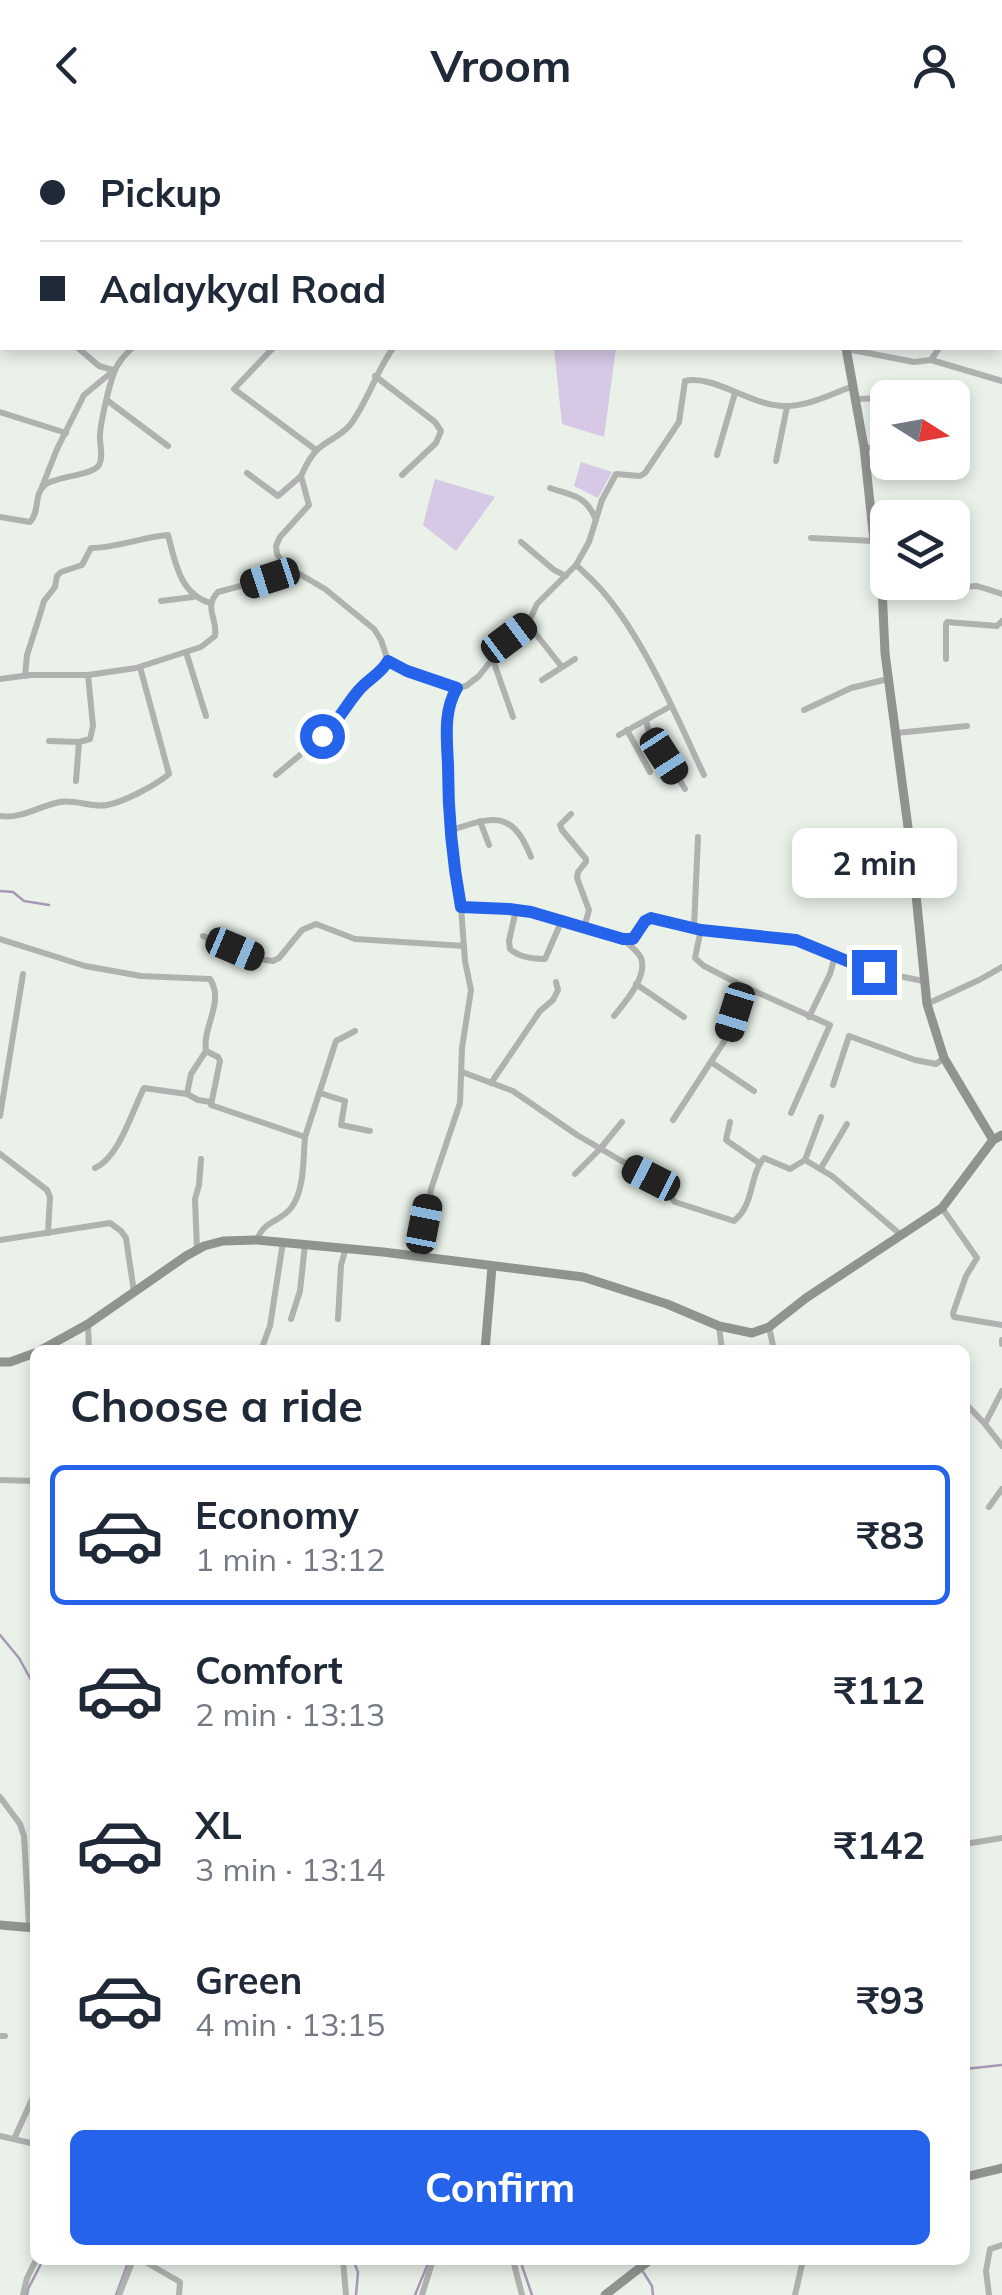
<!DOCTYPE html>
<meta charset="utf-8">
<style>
:root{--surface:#fff;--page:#f2f2f3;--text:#1f2937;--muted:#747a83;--line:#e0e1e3;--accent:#2563eb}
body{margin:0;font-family:Mulish,sans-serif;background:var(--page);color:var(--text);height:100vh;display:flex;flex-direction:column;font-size:38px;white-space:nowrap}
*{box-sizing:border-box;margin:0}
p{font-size:32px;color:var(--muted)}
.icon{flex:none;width:55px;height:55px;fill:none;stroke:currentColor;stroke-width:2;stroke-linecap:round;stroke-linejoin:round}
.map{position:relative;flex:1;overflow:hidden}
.panel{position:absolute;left:30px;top:1215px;width:940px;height:920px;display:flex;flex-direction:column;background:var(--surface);border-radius:15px;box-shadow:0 5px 15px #0003}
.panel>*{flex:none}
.hud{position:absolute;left:0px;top:0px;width:1002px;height:220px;box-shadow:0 5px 15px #0003;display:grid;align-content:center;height:220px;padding:0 40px;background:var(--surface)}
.needle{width:65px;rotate:101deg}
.buttons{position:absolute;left:870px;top:250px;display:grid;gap:20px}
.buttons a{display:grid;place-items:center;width:100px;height:100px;border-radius:15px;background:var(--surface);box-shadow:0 5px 15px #0003;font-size:50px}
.end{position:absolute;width:45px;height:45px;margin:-22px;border:12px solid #2563eb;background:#fff;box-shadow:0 0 0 5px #fff}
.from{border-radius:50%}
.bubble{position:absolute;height:70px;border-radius:15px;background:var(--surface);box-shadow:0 5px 15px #0003;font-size:32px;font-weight:700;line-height:70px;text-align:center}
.car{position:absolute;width:30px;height:60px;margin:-30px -15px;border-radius:12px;box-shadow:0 0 8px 2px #0007;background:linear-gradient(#222 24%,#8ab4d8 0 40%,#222 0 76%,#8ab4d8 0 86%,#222 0)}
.hud b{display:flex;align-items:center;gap:35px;height:95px;font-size:38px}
.hud b+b{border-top:2px solid var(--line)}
.hud i{width:25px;height:25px;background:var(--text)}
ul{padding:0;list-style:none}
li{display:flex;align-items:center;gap:30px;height:140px;margin:0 20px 15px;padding:0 20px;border:5px solid transparent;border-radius:15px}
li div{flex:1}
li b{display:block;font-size:38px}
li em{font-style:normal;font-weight:700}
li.on{border-color:var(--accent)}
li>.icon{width:90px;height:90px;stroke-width:1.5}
h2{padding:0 40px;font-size:45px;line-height:120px}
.primary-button{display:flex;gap:20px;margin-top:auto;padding:20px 40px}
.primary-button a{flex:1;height:115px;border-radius:15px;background:var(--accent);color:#fff;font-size:40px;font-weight:700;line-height:115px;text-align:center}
header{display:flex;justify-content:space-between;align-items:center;height:130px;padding:0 40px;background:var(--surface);font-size:45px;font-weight:700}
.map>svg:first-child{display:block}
</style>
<header><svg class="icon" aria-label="back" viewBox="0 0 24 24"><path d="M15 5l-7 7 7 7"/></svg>Vroom<svg class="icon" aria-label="person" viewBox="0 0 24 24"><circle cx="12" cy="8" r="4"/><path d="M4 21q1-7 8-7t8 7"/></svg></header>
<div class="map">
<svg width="1002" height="2165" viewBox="0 0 1002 2165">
<rect width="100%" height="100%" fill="#e9f1e9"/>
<g fill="#d7c8e5">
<path d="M554,218H616L604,307L562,294Z"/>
<path d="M581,332L612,342L598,368L574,356Z"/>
<path d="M435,349L495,367L456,421L423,395Z"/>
</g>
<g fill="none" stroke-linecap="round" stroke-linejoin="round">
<g stroke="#a798b5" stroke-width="2.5">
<path d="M0,761L13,762L24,771L49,775"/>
<path d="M0,1505L19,1528L35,1557"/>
<path d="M965,1939L1002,1935"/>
<path d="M353,2130L358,2142L356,2165"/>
<path d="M520,2130L532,2165"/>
<path d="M642,2140L652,2156L653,2165"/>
<path d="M27,2165L28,2159L43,2130"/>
<path d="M116,2165L129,2130"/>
<path d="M415,2165L429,2131"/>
</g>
<g stroke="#afb2ae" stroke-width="6">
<path d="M7,0L8,2"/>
<path d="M161,0L162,2"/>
<path d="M184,0L198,2"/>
<path d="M783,0V2"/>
<path d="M119,2L129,0"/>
<path d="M316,2L317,0"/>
<path d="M820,2L823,0"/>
<path d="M998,2L999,0"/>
<path d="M1000,74L1002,75"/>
<path d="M0,101L2,95"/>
<path d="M1000,173L1002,175"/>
<path d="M78,218L99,236L113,240"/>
<path d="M273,218L234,259L316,320"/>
<path d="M393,218C376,242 367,273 350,295C341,306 328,310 318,319C310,326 305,337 301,346L309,375L280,407L276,416L277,424L284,435L325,459L374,499L381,510L388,531L407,541L457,558L466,556L479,546L509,508L528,494L537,474L576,435L589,412L602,370L616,344L640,346L645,343L679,292L685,251C713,244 752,276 784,276C807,277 832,264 853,256"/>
<path d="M847,219L914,232L931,230L939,218"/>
<path d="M931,230L1002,251"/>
<path d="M375,246L435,292L441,301L436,313L402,345"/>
<path d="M888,268L903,265"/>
<path d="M855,269L888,268"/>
<path d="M108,271L168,316"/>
<path d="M0,282L66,303"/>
<path d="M864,317L888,321"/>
<path d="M717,325L735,263"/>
<path d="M776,331L787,277"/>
<path d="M247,343L278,366L300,347"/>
<path d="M42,357L57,319L84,265L112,242"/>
<path d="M550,358C573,366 586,365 596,390"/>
<path d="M0,387L30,392C41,381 32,362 48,353C61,346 93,345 99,335C104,326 99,313 100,304C101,291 109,255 114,243C117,233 125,225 132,218"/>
<path d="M811,408L874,411"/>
<path d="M521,412L554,440L566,446"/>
<path d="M576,435C586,444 596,453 604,463C645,511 677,588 704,645"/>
<path d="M882,457L922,460L977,456L1002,464"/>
<path d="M161,471L193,467"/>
<path d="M528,494L562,537"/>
<path d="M186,522L206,586"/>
<path d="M946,529V494L947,492L997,496L1002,491"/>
<path d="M493,530L513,587"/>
<path d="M25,546L27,525L38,491L44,471L55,457L57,446L61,442L82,435L91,418C117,418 142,407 168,405C175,432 180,465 211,473"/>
<path d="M0,549L30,545H88L136,538L201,517L215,506C218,488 203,478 218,462L270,448L284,435"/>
<path d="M542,550L575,529"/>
<path d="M804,580L851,558L888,549"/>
<path d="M646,590L648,599L685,659"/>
<path d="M627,600L650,642"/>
<path d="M896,603L967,596"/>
<path d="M619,605L671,576"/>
<path d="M49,611L79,612L90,609L93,596L88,545"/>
<path d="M276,645L335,596L360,559L383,541L388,531"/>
<path d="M76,651L79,612"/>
<path d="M571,684L560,695L562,700L586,729V732L578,742L577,748L589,780L584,798"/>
<path d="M0,686C22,689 39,676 60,672C75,669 92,678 107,675C124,672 156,655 169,644L140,537"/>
<path d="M480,691L489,715"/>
<path d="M449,701C491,687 512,678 531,727"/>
<path d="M461,777L531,782L623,809H633L645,791L651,788L701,799L796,811L874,841L923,851"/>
<path d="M516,780L509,811L510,819C519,827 533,829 545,829L562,790"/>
<path d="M694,797L698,707"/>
<path d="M203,806L258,829L273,831L279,828L302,800L316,794L355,809L464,816"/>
<path d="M0,809L85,836L141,846L210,849C225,872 202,897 206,921L218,927L220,931L211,975L305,1007C303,1028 305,1060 291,1078C279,1093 264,1090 257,1110"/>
<path d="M636,854L684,887"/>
<path d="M743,856L830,895L791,983"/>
<path d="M927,874L979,850L1002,837"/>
<path d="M614,886C625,872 648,847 641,828C638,821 629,815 624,810"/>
<path d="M809,887L830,844L835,826"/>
<path d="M711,932L754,961"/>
<path d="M462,942L513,961L577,1005L651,1048L675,1072L734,1091C755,1074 749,1045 764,1028L790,1039L805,1030L832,1046L901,1105"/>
<path d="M491,953L540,881L553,870L558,860L556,852"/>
<path d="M833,955L849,906L915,930L936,934L944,928"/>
<path d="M320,963L345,971L341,995L370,1001"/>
<path d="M187,964L191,944L206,921"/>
<path d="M0,986L23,844"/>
<path d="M673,990L727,907L743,856L704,836L695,828L701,799"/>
<path d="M730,992L726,1010L759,1033"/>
<path d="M305,1007L336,911L355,901"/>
<path d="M0,1024L47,1060L50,1067L48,1103"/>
<path d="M805,1030L821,987"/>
<path d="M95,1038C119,1028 132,981 144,958L187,964L198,970L211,972"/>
<path d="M821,1038L847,994"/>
<path d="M575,1044L600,1019L622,992"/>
<path d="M942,1078L977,1128L966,1146L953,1183L954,1187L1002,1195"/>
<path d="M0,1110L110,1093L121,1101L126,1108L134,1162"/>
<path d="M197,1120L195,1069L199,1055L201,1029"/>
<path d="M423,1127L425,1094L431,1059L460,973L462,918L471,860L465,831L461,777L453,734L448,679L447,592L451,568L457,558"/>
<path d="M291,1189L300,1161L305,1114"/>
<path d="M338,1189L341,1135L346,1118"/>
<path d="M88,1194L89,1220"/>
<path d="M719,1196L722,1220"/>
<path d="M769,1197L774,1220"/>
<path d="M1002,1210V1214"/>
<path d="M261,1220L270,1196L283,1112"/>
<path d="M965,1273L985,1294L1002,1316"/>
<path d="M985,1294L1002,1261"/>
<path d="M0,1350L35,1351"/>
<path d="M989,1377L1002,1359"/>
<path d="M0,1667L20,1694L24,1706L29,1796"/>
<path d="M965,1714L1002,1708"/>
<path d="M34,1853L35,1852"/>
<path d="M0,1906H5"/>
<path d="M0,2006L35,2014"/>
<path d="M14,2009L35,1963"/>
<path d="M142,2130L180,2152L179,2165"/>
<path d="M343,2130L346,2165"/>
<path d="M513,2130L522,2165"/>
<path d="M23,2165L27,2148L36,2130"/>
<path d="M119,2165L133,2130"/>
<path d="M422,2165L433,2130"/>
<path d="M795,2165L803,2130"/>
<path d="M989,2165L986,2141L990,2119L1002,2115"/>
</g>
<g stroke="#90948f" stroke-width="9">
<path d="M746,0L747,2"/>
<path d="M846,218L864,317L874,411L882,457L885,523L913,735L927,874L944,928L993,1010"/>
<path d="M41,1220L88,1194L186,1126L204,1116L223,1111L257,1110L383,1122L583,1147L667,1174L719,1196L752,1203L769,1197L806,1168L942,1078L993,1010L1002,1005"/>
<path d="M485,1220L492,1137"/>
<path d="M0,1232H10L35,1223"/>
<path d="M0,1795L35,1798"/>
<path d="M965,2047L1002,2038"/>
<path d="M605,2165L650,2130"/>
</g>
</g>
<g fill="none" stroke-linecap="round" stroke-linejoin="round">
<path stroke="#2563eb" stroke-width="12" d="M322,606C338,593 345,576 359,560C368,549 381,544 388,531L407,541L457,558C443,581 447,609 448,635C448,683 452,729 461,777L509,779L531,782L623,809H633L645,791L651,788L701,800L796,810L874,842"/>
</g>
</svg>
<div class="buttons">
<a><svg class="needle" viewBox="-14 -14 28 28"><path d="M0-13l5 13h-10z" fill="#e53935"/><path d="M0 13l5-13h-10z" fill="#747a83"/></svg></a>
<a><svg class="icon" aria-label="layers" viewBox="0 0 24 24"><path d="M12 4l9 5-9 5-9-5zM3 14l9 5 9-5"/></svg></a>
</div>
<i class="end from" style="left:322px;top:606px"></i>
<i class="end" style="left:874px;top:842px"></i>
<div class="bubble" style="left:792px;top:698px;width:165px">2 min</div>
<i class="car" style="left:270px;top:448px;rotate:252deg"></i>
<i class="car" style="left:509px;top:508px;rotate:53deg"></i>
<i class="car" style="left:664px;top:626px;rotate:147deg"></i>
<i class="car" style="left:235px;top:819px;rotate:113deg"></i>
<i class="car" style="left:735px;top:882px;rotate:197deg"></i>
<i class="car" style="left:651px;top:1048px;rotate:297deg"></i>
<i class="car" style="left:424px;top:1094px;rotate:11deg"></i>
<div class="hud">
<b><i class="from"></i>Pickup</b>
<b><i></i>Aalaykyal Road</b>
</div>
<section class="panel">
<h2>Choose a ride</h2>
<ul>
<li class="on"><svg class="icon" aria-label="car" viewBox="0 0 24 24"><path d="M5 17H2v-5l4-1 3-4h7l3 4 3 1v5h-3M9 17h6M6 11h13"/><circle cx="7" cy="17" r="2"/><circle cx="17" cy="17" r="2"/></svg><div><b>Economy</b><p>1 min · 13:12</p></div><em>₹83</em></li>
<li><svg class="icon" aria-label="car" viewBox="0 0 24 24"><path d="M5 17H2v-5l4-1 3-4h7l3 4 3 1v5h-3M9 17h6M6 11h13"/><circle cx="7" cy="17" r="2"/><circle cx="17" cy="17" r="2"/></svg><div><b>Comfort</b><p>2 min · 13:13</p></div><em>₹112</em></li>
<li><svg class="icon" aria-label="car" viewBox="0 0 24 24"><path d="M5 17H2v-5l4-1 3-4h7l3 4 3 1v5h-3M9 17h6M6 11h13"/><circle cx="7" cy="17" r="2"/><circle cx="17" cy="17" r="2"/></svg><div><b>XL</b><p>3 min · 13:14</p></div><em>₹142</em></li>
<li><svg class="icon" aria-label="car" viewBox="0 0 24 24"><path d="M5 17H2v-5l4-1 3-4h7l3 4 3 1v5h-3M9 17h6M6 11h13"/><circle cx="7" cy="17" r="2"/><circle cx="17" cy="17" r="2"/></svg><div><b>Green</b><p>4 min · 13:15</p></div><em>₹93</em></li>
</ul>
<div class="primary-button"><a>Confirm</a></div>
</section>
</div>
